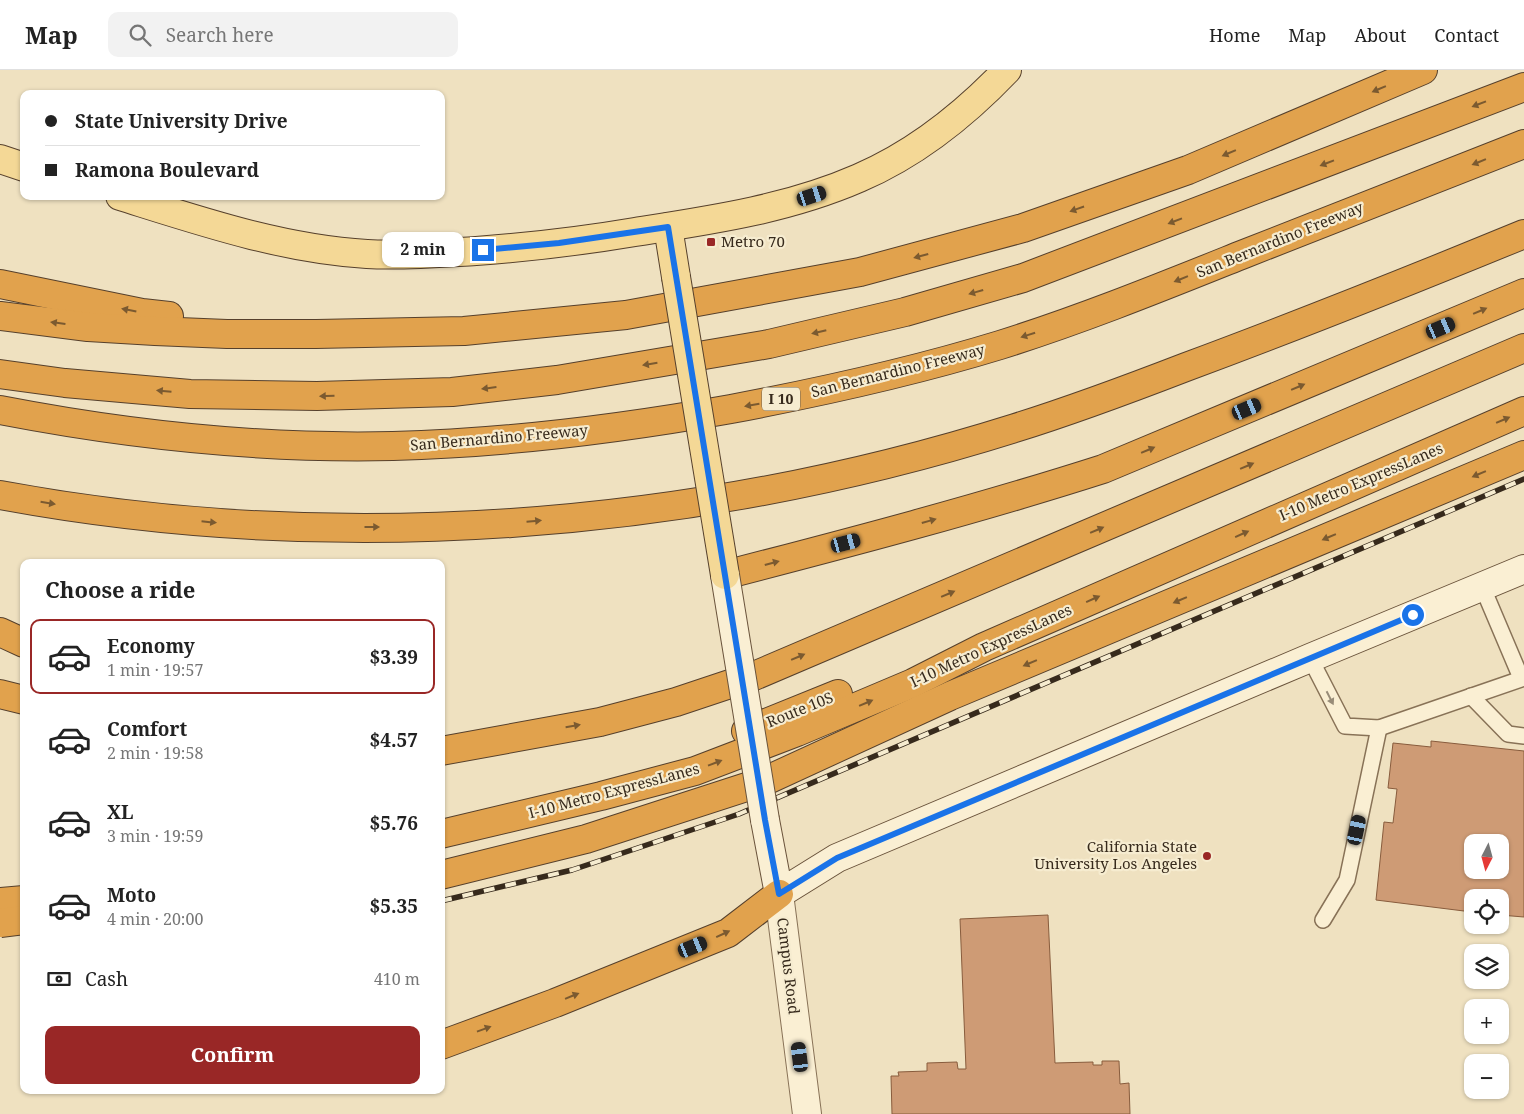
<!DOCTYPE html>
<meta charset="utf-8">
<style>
:root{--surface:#fff;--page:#f2f2f2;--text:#222;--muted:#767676;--line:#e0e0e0;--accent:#992726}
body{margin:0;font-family:"Noto Serif",serif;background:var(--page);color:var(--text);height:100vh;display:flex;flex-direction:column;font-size:19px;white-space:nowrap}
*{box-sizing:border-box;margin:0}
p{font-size:16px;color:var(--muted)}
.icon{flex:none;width:28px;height:28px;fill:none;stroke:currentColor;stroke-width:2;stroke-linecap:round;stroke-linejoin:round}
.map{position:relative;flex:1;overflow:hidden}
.panel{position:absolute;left:20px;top:489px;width:425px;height:535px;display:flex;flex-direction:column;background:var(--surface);border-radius:10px;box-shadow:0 1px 4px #0004}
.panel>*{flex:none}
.guide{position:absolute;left:20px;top:20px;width:425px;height:110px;border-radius:10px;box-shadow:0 1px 4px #0004;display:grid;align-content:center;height:110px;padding:0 25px;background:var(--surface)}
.needle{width:32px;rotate:186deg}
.controls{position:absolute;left:1464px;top:764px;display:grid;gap:10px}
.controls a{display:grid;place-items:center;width:45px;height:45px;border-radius:10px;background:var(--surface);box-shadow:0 1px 4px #0004;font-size:25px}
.end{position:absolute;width:22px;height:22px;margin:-11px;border:6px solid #1a73e8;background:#fff;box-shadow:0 0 0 2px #fff}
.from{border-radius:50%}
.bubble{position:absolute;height:35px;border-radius:10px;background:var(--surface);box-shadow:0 1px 4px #0004;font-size:16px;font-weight:700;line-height:35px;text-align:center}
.car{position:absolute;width:15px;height:30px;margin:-15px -8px;border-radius:6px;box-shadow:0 0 4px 1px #0007;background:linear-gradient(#222 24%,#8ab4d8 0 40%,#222 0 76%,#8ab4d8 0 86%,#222 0)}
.guide b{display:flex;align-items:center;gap:18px;height:48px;font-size:19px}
.guide b+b{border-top:1px solid var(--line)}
.guide i{width:12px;height:12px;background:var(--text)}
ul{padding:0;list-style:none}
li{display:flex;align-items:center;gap:15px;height:75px;margin:0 10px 8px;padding:0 15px;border:2px solid transparent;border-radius:10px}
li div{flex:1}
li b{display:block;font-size:19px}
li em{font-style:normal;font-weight:700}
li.selected{border-color:var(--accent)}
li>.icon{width:45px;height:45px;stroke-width:1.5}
h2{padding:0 25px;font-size:22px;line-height:60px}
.pay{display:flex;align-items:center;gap:12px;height:55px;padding:0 25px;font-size:19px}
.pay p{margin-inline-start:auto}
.cta{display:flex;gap:10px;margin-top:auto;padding:10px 25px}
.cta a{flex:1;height:58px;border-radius:10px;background:var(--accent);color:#fff;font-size:20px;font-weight:700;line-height:58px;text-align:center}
header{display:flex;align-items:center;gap:30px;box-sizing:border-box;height:70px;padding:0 25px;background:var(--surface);border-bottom:1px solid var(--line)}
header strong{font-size:24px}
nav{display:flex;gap:28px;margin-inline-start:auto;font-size:18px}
.search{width:350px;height:45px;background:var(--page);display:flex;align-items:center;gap:12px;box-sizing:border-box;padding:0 18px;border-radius:10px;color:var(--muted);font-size:19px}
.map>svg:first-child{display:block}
</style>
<header>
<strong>Map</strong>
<div class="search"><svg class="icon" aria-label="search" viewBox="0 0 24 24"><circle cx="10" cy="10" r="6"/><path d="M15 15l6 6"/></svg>Search here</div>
<nav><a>Home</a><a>Map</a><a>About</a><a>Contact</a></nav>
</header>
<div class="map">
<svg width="1524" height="1044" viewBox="0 0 1524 1044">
<rect width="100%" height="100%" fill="#efe1c0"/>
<g fill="#ce9b75" stroke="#885c3d" fill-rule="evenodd">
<path d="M1431,671L1524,681V847L1500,845V828H1472V842L1376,830L1384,752L1393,753L1397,719L1388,718L1393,673L1431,677ZM1472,772H1500V800H1472Z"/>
<path d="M1048,845L1055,993L1093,992V995H1102V991H1119L1120,1014L1129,1013L1130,1044H892L891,1006H899L898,1002L927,1001V993L957,992L958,999H966L960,849Z"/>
</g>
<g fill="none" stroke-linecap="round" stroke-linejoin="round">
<defs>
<g id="service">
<path d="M1482,516L1521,608"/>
<path d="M1310,588L1345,656L1379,658L1524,608"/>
<path d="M1471,626L1508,664L1524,666"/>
<path d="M1323,850L1347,810L1379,658"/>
</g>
<path id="tertiary" d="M779,824L807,1044"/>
<path id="secondary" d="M765,750L779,824L837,788L1310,588L1524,499"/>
<g id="primary">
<path d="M0,89L24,97"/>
<path d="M120,126C200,151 282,179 367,184C403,186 440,183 476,181C529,177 582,171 635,162C712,150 788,139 859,108C915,84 965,44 1007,0"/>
<path d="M668,157L676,207"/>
</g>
<g id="motorway">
<path d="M0,214L142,243L169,246"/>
<path d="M0,246L88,257L155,261L227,264H316L464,261L626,245L860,202L1023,158L1188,100L1423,0"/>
<path d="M0,304L65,313L190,324L317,326L452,322L557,310L769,274L905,242L1023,208L1524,17"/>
<path d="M0,340C129,365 261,379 393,376C507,373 619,359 731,339C821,322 912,302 1000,275C1083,249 1164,216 1244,184C1338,148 1431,111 1524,74"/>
<path d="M0,425C334,487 691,460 1015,358C1073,340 1129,319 1186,297C1299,255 1412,210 1524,164"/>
<path d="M725,505C852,472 978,439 1103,399L1524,223"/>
<path d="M0,562L24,573"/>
<path d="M0,624L24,630"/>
<path d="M746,661L838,624"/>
<path d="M441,681L600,652L676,632L754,606L1524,278"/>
<path d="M441,764L601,726L695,701L797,662L913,613L984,577L1524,341"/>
<path d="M441,805L586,769L765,711L950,626L1524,385"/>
<path d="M441,975L555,933L728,863L779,824"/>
</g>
</defs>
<use href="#service" stroke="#887257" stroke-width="18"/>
<use href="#tertiary" stroke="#887257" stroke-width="30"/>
<use href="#secondary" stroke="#6a533b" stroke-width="30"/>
<use href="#primary" stroke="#56402c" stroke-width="30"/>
<use href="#motorway" stroke="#56402c" stroke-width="30"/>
<use href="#service" stroke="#faefd3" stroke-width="15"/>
<use href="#tertiary" stroke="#faefd3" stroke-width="28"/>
<use href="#secondary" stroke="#faefd3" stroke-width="28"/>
<use href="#primary" stroke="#f4d896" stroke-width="28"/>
<use href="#motorway" stroke="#e1a24d" stroke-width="28"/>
<defs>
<g id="rail">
<path d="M441,831L572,800L739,744L1524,409"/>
<path d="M0,858L24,859"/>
</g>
</defs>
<use href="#rail" stroke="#372a1c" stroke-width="5.5"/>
<use href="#rail" stroke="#f6ecd0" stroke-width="4" stroke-dasharray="11" stroke-linecap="butt"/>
<defs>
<path id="secondary-bridge" d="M725,505L765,750"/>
<path id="primary-bridge" d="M676,207L725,505"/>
<g id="motorway-bridge">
<path d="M0,832L24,830"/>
<path d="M0,853L24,850"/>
</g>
</defs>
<use href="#secondary-bridge" stroke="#6a533b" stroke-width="30" stroke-linecap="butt"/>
<use href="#primary-bridge" stroke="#56402c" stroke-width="30" stroke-linecap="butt"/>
<use href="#motorway-bridge" stroke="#56402c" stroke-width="30" stroke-linecap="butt"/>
<use href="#secondary-bridge" stroke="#faefd3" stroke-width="28"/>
<use href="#primary-bridge" stroke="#f4d896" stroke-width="28"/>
<use href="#motorway-bridge" stroke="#e1a24d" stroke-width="28"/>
</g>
<defs><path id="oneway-solid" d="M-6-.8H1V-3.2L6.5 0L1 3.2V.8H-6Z" transform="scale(1.25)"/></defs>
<g fill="#7b5a30">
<use href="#oneway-solid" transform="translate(1379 19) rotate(157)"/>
<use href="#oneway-solid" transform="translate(1479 34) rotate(159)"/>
<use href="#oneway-solid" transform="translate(1229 83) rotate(157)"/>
<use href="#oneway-solid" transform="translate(1479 92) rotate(158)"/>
<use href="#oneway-solid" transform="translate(1327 93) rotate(159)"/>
<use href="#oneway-solid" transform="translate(1077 139) rotate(161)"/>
<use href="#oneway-solid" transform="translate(1175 151) rotate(159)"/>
<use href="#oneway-solid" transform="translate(921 186) rotate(165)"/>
<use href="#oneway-solid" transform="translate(1181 209) rotate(158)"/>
<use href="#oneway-solid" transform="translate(976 222) rotate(164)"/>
<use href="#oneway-solid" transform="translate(129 240) rotate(-169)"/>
<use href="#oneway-solid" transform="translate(1480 241) rotate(-23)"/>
<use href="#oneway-solid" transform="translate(58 253) rotate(-173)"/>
<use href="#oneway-solid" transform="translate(819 262) rotate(167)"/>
<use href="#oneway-solid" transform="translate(1028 265) rotate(162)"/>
<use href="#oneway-solid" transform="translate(650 294) rotate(171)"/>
<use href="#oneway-solid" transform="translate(1298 317) rotate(-23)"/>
<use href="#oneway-solid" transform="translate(489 318) rotate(173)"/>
<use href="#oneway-solid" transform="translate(164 321) rotate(-175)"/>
<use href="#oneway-solid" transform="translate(327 326) rotate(178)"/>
<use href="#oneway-solid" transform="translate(752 335) rotate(170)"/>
<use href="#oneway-solid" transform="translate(1503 350) rotate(-23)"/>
<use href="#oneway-solid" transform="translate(1148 380) rotate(-23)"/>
<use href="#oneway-solid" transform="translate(1247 396) rotate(-23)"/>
<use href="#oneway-solid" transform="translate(1479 404) rotate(157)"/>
<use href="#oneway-solid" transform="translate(48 433) rotate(9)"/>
<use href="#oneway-solid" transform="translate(534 451) rotate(-5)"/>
<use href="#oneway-solid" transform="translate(929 451) rotate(-16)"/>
<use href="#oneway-solid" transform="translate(209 452) rotate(6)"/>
<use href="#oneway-solid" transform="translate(372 457)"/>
<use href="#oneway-solid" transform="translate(1097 460) rotate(-23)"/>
<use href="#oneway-solid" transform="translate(1242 464) rotate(-24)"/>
<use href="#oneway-solid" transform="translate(1329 467) rotate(157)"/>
<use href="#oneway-solid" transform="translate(772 493) rotate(-15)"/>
<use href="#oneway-solid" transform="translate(948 524) rotate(-23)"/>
<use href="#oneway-solid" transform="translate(1093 529) rotate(-24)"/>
<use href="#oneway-solid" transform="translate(1180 530) rotate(157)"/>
<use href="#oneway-solid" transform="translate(798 587) rotate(-23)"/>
<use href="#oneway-solid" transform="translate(1030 593) rotate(157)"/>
<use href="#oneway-solid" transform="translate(866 633) rotate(-23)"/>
<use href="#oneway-solid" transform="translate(573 656) rotate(-10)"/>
<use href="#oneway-solid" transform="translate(715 693) rotate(-21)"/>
<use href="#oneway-solid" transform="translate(723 864) rotate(-25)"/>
<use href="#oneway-solid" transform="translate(572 926) rotate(-22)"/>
<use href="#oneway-solid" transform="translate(484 959) rotate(-20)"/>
</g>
<use fill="#988c78" href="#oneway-solid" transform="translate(1330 628) rotate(63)"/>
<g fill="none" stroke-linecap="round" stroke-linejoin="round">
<path stroke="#1a73e8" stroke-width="6" d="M483,180L559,173L668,157L765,750L779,824L837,788L1413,545"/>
</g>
<g fill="#992726" stroke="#f6ecd0" stroke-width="2">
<rect x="706" y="167" width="10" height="10" rx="2.5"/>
<circle cx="1207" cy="786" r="5"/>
</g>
<g text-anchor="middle" stroke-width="4.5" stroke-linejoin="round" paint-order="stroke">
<rect fill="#f6ecd0" stroke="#706452" stroke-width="1" x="762" y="317.5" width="38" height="23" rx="4"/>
<g font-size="14" font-weight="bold" fill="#372a1c">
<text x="781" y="334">I 10</text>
</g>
<g font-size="15" fill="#372a1c" stroke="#f6ecd0">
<text transform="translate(1280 170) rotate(-22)" y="5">San Bernardino Freeway</text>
<text transform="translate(898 301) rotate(-14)" y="5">San Bernardino Freeway</text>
<text transform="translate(499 368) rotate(-5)" y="5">San Bernardino Freeway</text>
<text transform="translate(1361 412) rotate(-23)" y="5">I-10 Metro ExpressLanes</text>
<text transform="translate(991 576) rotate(-25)" y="5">I-10 Metro ExpressLanes</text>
<text transform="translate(800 640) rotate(-22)" y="5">Route 10S</text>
<text transform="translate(614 721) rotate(-15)" y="5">I-10 Metro ExpressLanes</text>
<text transform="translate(788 896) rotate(83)" y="5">Campus Road</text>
</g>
<g font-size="15" fill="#372a1c" stroke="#f6ecd0" text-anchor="start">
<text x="721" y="177">Metro 70</text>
<text x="1197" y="782" text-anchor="end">California State<tspan x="1197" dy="17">University Los Angeles</tspan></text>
</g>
</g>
</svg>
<div class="controls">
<a><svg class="needle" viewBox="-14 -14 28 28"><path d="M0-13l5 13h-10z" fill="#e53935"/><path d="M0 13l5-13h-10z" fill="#767676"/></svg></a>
<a><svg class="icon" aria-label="locate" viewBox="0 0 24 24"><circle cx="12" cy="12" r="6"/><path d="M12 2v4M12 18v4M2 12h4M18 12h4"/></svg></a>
<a><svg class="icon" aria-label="layers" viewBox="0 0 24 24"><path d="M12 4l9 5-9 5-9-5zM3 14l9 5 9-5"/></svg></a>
<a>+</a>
<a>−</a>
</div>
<i class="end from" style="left:1413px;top:545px"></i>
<i class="end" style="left:483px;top:180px"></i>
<div class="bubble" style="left:382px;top:162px;width:82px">2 min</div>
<i class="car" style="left:812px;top:126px;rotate:72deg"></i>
<i class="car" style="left:1441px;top:258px;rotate:67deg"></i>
<i class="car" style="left:1247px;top:339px;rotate:67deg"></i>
<i class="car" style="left:846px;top:473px;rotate:75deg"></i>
<i class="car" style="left:1357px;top:760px;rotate:12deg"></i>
<i class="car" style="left:693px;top:877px;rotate:68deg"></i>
<i class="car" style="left:800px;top:987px;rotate:353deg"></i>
<div class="guide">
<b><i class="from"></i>State University Drive</b>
<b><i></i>Ramona Boulevard</b>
</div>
<section class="panel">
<h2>Choose a ride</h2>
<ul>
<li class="selected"><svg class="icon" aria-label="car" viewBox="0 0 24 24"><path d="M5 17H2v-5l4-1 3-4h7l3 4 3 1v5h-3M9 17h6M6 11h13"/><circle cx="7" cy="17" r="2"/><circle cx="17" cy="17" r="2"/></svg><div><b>Economy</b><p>1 min · 19:57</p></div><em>$3.39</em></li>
<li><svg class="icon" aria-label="car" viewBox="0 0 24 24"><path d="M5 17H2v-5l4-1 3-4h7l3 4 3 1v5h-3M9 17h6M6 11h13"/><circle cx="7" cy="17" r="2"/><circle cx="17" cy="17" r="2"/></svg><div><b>Comfort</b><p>2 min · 19:58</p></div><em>$4.57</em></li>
<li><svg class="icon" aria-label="car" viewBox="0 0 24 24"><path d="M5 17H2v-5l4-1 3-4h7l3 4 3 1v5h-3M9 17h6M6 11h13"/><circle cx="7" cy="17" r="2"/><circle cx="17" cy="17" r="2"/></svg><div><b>XL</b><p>3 min · 19:59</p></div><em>$5.76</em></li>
<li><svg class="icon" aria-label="car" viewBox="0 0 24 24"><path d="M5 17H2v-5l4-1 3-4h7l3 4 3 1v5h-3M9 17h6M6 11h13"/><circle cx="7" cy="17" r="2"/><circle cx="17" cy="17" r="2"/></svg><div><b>Moto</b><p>4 min · 20:00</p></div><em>$5.35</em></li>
</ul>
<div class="pay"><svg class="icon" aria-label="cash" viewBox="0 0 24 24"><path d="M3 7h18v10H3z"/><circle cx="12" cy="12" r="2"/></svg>Cash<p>410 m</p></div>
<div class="cta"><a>Confirm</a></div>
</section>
</div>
